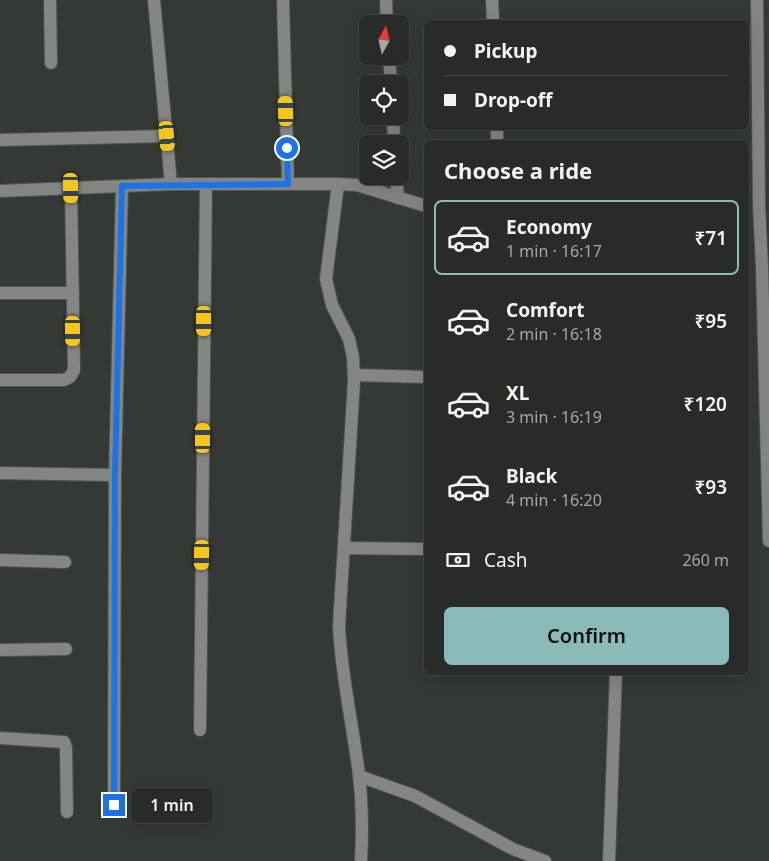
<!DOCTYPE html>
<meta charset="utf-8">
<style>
:root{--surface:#282b28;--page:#343734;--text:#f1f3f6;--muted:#a5a7a8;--line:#444745;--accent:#8bbbb9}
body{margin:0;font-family:"Noto Sans",sans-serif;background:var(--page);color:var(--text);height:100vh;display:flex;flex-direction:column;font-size:19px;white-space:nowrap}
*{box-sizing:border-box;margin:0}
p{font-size:16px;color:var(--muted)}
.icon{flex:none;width:28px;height:28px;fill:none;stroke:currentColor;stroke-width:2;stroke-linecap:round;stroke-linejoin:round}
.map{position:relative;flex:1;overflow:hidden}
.details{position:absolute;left:424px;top:140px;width:325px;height:535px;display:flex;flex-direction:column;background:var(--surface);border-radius:8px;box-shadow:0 5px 20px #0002,0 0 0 1px var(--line)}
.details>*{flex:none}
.banner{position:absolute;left:424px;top:20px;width:325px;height:110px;border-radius:8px;box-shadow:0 5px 20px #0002,0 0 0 1px var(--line);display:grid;align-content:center;height:110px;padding:0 20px;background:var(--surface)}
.needle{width:32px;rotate:8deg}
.buttons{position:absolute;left:359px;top:15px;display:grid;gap:10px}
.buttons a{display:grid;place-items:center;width:50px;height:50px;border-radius:8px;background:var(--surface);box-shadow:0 5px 20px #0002,0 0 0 1px var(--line);font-size:25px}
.end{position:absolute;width:22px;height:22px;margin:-11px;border:6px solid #1a73e8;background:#fff;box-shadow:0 0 0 2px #fff}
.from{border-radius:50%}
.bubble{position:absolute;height:35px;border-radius:8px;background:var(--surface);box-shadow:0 5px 20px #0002,0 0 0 1px var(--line);font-size:16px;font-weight:600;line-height:35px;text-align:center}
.car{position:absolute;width:15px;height:30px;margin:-15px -8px;border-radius:6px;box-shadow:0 0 4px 1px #0007;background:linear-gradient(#f5c518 24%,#345 0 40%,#f5c518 0 76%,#345 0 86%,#f5c518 0)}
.banner b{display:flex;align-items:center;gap:18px;height:48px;font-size:19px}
.banner b+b{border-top:1px solid var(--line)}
.banner i{width:12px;height:12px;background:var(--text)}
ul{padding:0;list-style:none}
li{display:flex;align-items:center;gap:15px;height:75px;margin:0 10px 8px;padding:0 10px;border:2px solid transparent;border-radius:8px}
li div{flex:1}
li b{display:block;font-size:19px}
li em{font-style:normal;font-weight:600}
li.current{border-color:var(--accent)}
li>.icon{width:45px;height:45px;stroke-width:1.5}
h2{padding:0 20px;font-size:22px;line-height:60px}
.pay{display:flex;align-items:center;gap:12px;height:55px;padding:0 20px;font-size:19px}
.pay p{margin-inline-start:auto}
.action{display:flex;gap:10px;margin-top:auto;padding:10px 20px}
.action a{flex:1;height:58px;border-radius:8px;background:var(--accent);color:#111;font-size:20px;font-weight:600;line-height:58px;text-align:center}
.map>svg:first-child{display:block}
</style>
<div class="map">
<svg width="769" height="861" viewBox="0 0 769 861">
<rect width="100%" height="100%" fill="#353936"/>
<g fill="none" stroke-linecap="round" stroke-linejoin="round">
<defs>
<g id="minor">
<path d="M50,0L51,63"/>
<path d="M154,0L171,184"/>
<path d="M283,0L288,184"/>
<path d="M386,0L387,24"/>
<path d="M492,0L493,22"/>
<path d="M757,0L759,206L762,267L769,541"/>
<path d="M389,56L391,84"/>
<path d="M393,116L394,144"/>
<path d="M497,128V142"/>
<path d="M0,140L167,136"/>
<path d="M396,176L398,198"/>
<path d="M338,184L326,279L332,305L349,339L353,357L354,381L339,626C341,670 350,711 356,754C362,789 363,826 361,861"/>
<path d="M0,191L171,184H338L357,185L426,206"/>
<path d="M0,293H73"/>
<path d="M354,375L426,377"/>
<path d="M0,380H64L70,377L74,370L71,188"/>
<path d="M0,473L115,475"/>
<path d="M344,548L426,549"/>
<path d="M0,560L65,562"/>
<path d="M0,650L66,649"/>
<path d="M200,730L206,184"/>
<path d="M0,738L64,742L66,748L67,812"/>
<path d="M359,776L415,796L513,849L545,861"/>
<path d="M114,805L115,475L122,186"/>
<path d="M609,861L616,672"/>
</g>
</defs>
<use href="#minor" stroke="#525552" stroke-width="14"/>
<use href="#minor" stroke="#838683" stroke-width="12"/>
</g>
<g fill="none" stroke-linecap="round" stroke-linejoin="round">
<path stroke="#1a73e8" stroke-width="6" d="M114,805L115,475L122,186L288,184L287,148"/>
</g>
</svg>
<div class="buttons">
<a><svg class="needle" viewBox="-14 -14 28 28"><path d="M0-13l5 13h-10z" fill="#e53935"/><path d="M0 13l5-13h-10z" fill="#a5a7a8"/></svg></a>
<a><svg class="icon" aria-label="locate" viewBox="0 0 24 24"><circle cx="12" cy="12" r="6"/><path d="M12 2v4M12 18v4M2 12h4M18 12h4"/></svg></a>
<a><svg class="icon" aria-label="layers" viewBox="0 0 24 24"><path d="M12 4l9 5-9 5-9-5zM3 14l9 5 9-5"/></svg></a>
</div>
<i class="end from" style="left:287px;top:148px"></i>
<i class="end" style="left:114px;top:805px"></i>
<div class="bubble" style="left:131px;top:788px;width:82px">1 min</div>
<i class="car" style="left:286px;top:111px;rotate:358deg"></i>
<i class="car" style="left:167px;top:136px;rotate:175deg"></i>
<i class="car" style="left:71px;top:188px;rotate:179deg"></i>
<i class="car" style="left:204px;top:321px;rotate:180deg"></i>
<i class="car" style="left:73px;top:331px;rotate:179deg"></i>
<i class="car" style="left:203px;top:438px;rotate:0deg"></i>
<i class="car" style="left:202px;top:555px;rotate:181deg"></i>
<div class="banner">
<b><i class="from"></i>Pickup</b>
<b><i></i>Drop-off</b>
</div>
<section class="details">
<h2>Choose a ride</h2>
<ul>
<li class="current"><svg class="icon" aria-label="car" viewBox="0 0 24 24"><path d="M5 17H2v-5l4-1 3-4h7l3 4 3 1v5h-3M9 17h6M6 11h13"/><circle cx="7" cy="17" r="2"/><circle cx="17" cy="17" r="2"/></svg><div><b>Economy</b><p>1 min · 16:17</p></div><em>₹71</em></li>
<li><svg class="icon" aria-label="car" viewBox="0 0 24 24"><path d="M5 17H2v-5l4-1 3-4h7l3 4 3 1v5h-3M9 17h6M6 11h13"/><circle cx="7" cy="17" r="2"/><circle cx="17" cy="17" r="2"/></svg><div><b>Comfort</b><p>2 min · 16:18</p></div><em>₹95</em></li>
<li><svg class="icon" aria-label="car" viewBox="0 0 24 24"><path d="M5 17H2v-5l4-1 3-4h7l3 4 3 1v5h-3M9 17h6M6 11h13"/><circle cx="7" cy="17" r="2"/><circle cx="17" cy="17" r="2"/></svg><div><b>XL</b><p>3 min · 16:19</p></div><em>₹120</em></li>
<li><svg class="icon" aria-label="car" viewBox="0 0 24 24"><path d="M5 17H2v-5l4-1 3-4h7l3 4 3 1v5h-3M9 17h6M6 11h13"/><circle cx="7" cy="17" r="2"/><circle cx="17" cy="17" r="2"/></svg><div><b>Black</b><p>4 min · 16:20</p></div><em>₹93</em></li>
</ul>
<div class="pay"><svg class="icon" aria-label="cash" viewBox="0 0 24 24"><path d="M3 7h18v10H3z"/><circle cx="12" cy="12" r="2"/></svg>Cash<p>260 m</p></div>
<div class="action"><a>Confirm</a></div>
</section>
</div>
